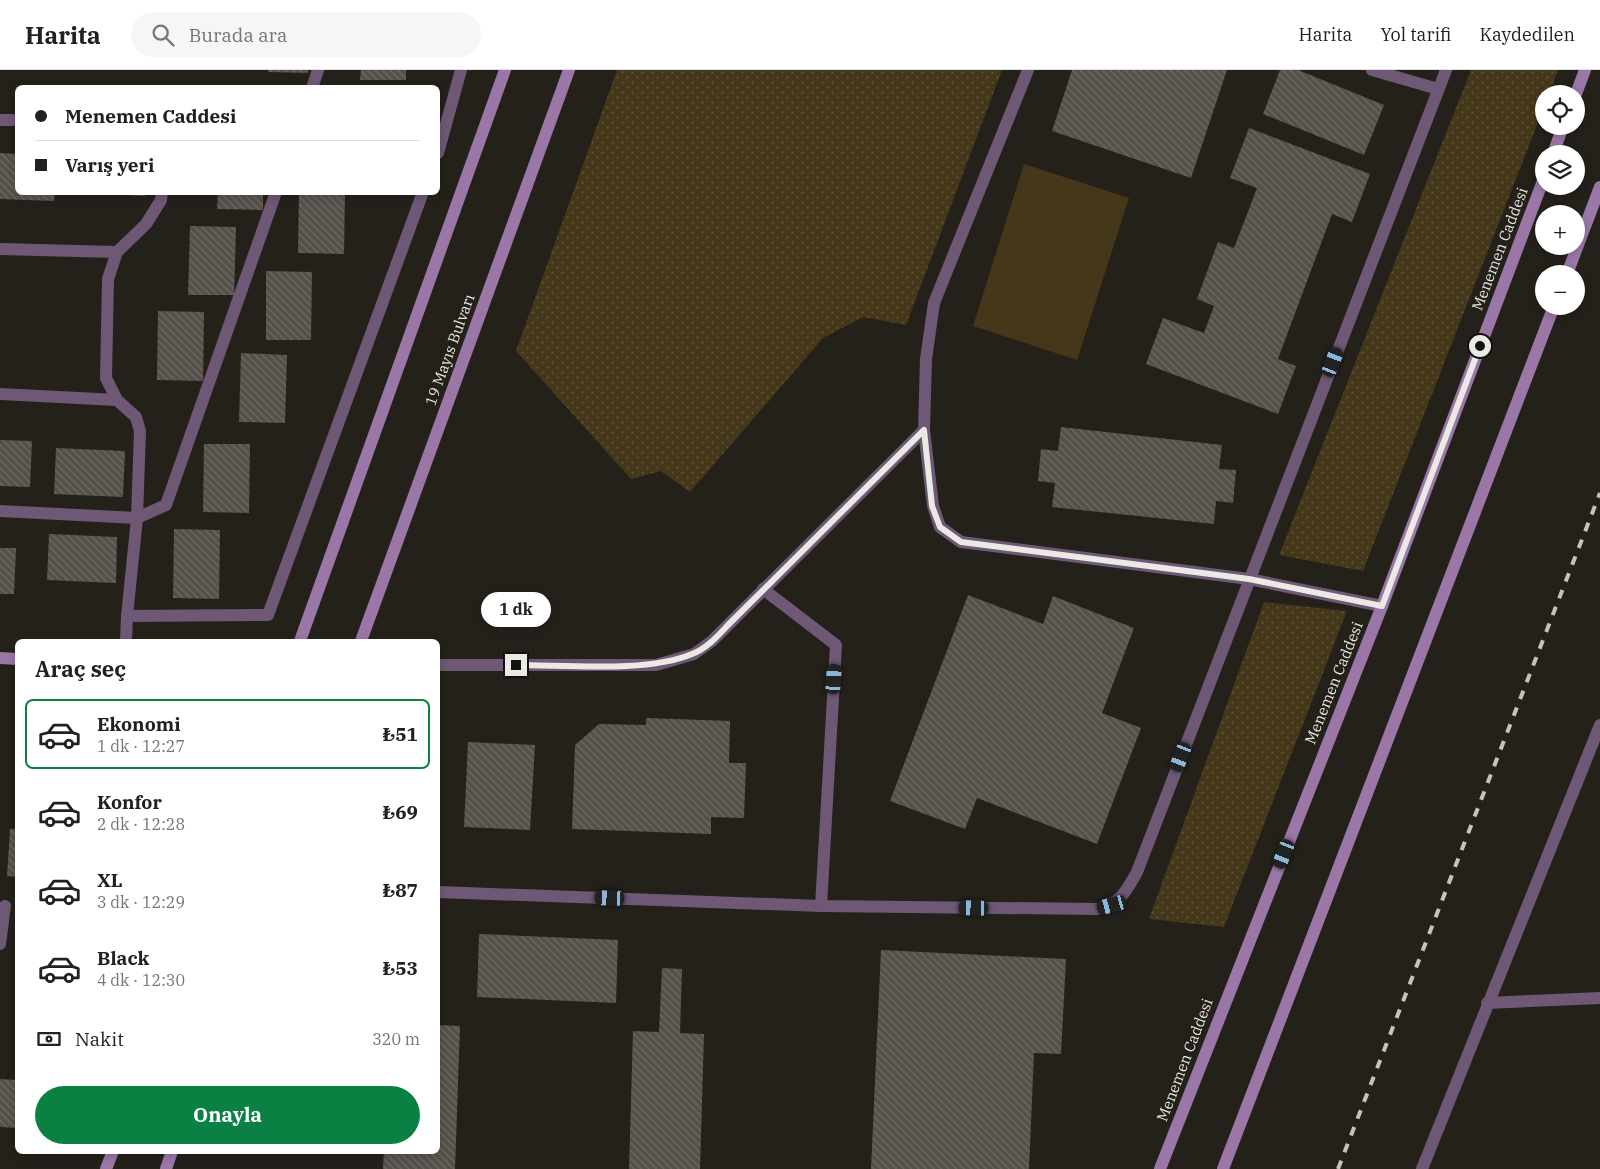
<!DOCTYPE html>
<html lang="tr">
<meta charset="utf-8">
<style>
:root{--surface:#fff;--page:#f6f6f6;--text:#202124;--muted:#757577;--line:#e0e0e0;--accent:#0b8043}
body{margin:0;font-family:"IBM Plex Serif",serif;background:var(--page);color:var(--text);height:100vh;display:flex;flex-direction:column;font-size:19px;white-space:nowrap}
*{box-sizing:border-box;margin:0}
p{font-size:16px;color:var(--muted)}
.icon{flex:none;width:28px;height:28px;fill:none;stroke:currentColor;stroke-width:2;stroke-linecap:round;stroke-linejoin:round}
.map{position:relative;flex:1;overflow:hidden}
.side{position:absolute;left:15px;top:569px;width:425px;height:515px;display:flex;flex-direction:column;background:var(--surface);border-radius:8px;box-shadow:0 2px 8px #0003}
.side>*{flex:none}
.banner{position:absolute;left:15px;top:15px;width:425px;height:110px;border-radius:8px;box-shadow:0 2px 8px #0003;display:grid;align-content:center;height:110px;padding:0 20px;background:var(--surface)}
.fabs{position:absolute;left:1535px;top:15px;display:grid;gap:10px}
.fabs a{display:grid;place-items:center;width:50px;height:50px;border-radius:50%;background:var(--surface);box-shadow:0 2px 8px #0003;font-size:25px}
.end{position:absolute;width:22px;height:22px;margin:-11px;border:6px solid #ebe9e4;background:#111;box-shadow:0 0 0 2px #111}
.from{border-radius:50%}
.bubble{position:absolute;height:35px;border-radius:18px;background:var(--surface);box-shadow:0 2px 8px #0003;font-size:16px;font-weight:700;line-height:35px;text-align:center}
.car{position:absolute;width:15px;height:30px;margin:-15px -8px;border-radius:6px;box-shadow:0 0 4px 1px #0007;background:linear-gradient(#222 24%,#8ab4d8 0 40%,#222 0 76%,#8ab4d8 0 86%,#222 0)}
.banner b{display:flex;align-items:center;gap:18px;height:48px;font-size:19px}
.banner b+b{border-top:1px solid var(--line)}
.banner i{width:12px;height:12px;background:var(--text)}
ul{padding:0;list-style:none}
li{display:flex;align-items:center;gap:15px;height:70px;margin:0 10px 8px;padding:0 10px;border:2px solid transparent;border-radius:8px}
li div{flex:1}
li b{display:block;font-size:19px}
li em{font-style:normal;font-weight:700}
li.current{border-color:var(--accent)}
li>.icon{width:45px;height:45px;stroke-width:1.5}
h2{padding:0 20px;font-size:22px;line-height:60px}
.pay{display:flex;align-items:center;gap:12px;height:55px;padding:0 20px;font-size:19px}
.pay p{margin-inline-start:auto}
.action{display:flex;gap:10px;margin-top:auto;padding:10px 20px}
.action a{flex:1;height:58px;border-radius:30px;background:var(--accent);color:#fff;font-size:20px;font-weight:700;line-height:58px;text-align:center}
header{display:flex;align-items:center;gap:30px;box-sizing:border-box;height:70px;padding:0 25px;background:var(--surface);border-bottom:1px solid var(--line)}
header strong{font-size:24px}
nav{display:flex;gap:28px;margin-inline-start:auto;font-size:18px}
.search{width:350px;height:45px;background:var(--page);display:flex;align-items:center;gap:12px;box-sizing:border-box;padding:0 18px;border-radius:28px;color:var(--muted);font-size:19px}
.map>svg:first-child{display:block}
</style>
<header>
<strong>Harita</strong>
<div class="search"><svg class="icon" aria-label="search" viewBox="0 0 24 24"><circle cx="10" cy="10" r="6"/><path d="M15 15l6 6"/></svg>Burada ara</div>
<nav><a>Harita</a><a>Yol tarifi</a><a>Kaydedilen</a></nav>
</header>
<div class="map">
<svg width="1600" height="1099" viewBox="0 0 1600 1099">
<defs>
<pattern id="grass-dots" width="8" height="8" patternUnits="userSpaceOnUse" patternTransform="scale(1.25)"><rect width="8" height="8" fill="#453719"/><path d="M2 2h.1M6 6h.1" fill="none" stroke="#60543a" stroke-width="1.8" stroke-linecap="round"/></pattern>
<pattern id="building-back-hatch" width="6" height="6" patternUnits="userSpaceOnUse" patternTransform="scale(1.25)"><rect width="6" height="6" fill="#55514a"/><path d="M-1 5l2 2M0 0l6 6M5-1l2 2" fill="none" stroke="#6e6a64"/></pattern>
</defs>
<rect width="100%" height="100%" fill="#24211a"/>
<g fill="url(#grass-dots)">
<path d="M617,0H1002L906,255L863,247L823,268L690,422L661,401L631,409L516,281Z"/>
<path d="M1471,0H1558L1549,24H1544V37L1363,501L1279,485Z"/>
<path d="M1264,532L1347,541L1224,857L1149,849Z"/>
</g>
<path fill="#453719" d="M1024,94L1129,128L1077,290L973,256Z"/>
<g fill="url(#building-back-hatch)">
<path d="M268,0H308V3L268,2Z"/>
<path d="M361,0H406V10H360Z"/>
<path d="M1072,0H1227L1191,108L1052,61Z"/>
<path d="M1280,0H1298L1384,35L1364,85L1263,44Z"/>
<path d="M1249,58L1370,104L1352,152L1332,144L1278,289L1296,296L1278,344L1146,294L1163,248L1204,263L1214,236L1197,229L1218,172L1234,178L1257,118L1230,108Z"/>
<path d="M0,83L18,84V122H55L54,131L0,129Z"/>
<path d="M106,122H145V126L106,124Z"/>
<path d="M218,122H263V140L217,139Z"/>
<path d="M299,122H345L344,184L298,183Z"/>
<path d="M190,156L236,157L234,225H188Z"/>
<path d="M266,201L312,202L311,270H266Z"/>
<path d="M158,241L204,242L203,311L157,310Z"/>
<path d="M241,283L287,285L285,353L239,352Z"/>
<path d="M1061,357L1222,375L1219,399L1236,400L1233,433L1216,431L1214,454L1052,437L1055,413L1038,411L1041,379L1058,381Z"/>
<path d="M0,370L32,371L30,417L0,416Z"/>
<path d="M204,374H250L249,443L203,442Z"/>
<path d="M56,378L125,381L123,427L54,424Z"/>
<path d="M174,459L220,460L219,529L173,528Z"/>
<path d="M49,464L117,467L116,513L47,510Z"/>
<path d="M0,478H16L14,524H0Z"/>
<path d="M968,525L1043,554L1053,526L1134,558L1102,643L1141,658L1097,774L977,728L965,759L890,731Z"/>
<path d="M646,648L730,651L729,693H746L744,748L711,747V764L572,759L575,675L599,654L646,655Z"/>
<path d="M468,672L535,675L530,760L464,757Z"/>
<path d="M10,759H18V807L7,806Z"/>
<path d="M479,864L618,870L616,933L477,927Z"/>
<path d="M881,880L1066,889L1061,984L1034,983L1029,1099H871Z"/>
<path d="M438,889H440L439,924H438Z"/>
<path d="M662,898L682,899L680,963L704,964L700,1099H629L633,961L659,962Z"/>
<path d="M438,955L460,956L455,1099H383L384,1081H438Z"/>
<path d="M0,1009L18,1010V1058L0,1057Z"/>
</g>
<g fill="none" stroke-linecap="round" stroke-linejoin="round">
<g stroke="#6e5876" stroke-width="12">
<path d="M312,18L318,0"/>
<path d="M0,50H18"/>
<path d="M0,179L117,182"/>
<path d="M0,324L117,330"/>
<path d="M0,441L137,448L166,435L276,122"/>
<path d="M763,519L836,575L821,836"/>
<path d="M127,546L137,448L140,361L136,347L117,330L106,308L108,209L117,182L146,154L161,130L162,122"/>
<path d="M0,874L5,836"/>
</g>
<g stroke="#6e5876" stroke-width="12">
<path d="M1028,0L934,233L926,289L924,360L933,436L940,457L961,472L1249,509L1382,536"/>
<path d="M1372,0L1438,19"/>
<path d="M438,83L461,0"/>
<path d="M126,571L127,546L268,545L423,122"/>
<path d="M438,595H656L694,584L712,571L924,360"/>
<path d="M438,822L821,836L1097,839C1121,833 1125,823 1137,802L1446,0"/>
<path d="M1487,933L1600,928"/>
<path d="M1422,1099L1600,655"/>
</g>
<g stroke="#9b77a7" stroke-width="12">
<path d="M1576,24L1585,0"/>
<path d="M1553,84L1563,56"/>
<path d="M1567,204L1600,117"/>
<path d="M300,571L505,0"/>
<path d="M361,571L569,0"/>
<path d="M0,588L18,589"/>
<path d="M106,1099L113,1081"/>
<path d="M166,1099L172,1081"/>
<path d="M1160,1099L1382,536L1544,108"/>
<path d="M1223,1099L1554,236"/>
</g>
<path stroke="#c5c3bd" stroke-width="4" stroke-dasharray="9 9" stroke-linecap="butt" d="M1338,1099L1600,423"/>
</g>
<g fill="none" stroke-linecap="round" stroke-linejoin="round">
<path stroke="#ebe9e4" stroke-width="6" d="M516,595C567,595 647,603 692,584C706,579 718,566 728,555L924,360L932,436L940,457L961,472L1249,509L1382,536L1480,276"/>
</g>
<g text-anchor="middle" stroke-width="4" stroke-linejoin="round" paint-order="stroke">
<g font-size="15" fill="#ebe9e4" stroke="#24211a">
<text transform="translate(1500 179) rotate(-69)" y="5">Menemen Caddesi</text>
<text transform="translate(450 280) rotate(-70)" y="5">19 Mayıs Bulvarı</text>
<text transform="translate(1334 613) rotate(-68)" y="5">Menemen Caddesi</text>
<text transform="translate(1185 990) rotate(-69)" y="5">Menemen Caddesi</text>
</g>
</g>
</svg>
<div class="fabs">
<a><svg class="icon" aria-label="locate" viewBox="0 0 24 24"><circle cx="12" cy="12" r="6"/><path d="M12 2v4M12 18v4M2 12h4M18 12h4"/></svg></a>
<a><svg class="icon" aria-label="layers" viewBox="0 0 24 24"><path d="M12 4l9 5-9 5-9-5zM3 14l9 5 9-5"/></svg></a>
<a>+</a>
<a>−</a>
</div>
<i class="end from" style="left:1480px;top:276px"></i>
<i class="end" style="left:516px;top:595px"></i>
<div class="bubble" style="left:481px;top:522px;width:70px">1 dk</div>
<i class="car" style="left:1333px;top:292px;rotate:21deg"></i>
<i class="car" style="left:834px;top:609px;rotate:4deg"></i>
<i class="car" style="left:1181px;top:687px;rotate:201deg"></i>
<i class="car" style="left:1284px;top:784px;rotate:202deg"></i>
<i class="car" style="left:610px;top:828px;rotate:272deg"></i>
<i class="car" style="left:1112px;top:835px;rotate:255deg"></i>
<i class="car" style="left:974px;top:838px;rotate:271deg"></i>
<div class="banner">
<b><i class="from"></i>Menemen Caddesi</b>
<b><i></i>Varış yeri</b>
</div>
<section class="side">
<h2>Araç seç</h2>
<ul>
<li class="current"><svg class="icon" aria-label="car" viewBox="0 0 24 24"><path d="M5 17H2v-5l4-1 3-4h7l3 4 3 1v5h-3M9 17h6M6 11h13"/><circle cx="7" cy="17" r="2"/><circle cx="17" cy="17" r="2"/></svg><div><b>Ekonomi</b><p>1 dk · 12:27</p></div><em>₺51</em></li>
<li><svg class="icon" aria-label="car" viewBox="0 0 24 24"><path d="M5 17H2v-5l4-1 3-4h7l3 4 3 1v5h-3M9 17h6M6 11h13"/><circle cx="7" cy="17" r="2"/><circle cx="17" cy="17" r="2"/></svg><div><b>Konfor</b><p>2 dk · 12:28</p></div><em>₺69</em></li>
<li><svg class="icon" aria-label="car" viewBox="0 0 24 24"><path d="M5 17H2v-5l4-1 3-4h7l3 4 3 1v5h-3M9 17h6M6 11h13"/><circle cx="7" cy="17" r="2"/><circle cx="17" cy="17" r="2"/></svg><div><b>XL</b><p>3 dk · 12:29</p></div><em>₺87</em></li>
<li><svg class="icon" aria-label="car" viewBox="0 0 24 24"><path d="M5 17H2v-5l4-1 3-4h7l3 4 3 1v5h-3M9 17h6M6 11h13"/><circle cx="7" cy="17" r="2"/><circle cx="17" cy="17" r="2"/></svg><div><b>Black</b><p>4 dk · 12:30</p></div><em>₺53</em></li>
</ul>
<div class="pay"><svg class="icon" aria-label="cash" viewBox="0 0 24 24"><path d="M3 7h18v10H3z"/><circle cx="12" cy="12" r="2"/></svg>Nakit<p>320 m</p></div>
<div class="action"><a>Onayla</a></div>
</section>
</div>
